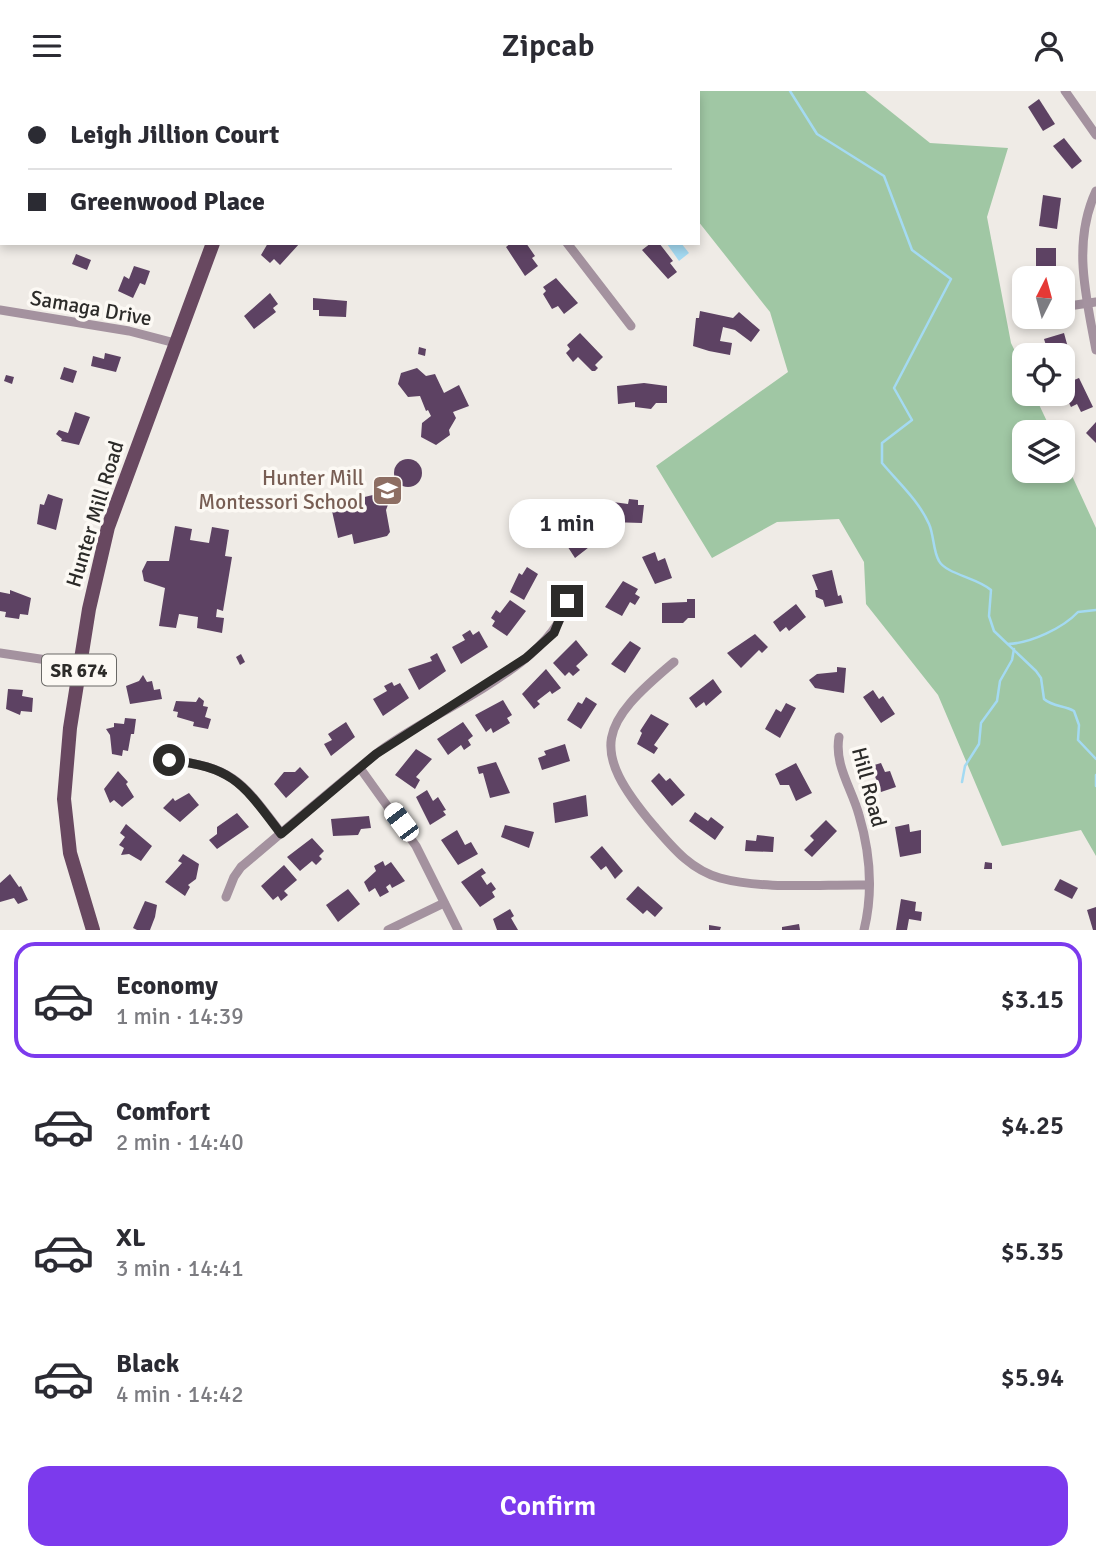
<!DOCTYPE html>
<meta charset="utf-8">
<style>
:root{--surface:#fff;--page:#f2f2f3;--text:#2b2b33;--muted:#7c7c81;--line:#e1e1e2;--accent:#7c3aed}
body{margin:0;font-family:Signika,sans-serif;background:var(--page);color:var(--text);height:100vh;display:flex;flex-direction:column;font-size:26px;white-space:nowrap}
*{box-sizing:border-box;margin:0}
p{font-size:23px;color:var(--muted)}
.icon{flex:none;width:38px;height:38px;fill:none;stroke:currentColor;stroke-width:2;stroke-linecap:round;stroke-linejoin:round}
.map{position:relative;height:839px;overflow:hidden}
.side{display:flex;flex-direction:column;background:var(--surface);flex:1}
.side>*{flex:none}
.banner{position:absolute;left:0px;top:0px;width:700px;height:154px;box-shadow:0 4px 10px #0003;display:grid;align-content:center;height:154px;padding:0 28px;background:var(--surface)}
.needle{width:46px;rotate:6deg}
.controls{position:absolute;left:1012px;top:175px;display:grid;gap:14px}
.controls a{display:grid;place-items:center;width:63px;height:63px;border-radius:14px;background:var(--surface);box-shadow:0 4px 10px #0003;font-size:35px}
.end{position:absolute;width:32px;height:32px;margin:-16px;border:9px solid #2c2b29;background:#fff;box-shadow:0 0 0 4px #fff}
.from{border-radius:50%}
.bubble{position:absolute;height:49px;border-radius:21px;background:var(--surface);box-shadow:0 4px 10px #0003;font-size:23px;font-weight:600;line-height:49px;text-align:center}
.car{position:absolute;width:21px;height:42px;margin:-21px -10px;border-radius:9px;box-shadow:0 0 5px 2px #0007;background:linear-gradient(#fff 24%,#345 0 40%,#fff 0 76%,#345 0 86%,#fff 0)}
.banner b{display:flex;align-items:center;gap:24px;height:66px;font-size:26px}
.banner b+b{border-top:2px solid var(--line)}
.banner i{width:18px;height:18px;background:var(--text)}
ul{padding:12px 0 0;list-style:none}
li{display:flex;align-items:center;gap:21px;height:116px;margin:0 14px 10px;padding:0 14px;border:4px solid transparent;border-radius:21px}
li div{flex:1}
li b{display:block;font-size:26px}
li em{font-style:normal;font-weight:600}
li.on{border-color:var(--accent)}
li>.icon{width:63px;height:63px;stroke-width:1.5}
.primary-button{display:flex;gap:14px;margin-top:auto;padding:14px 28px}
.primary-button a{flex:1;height:80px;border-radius:21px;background:var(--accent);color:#fff;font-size:28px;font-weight:600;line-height:80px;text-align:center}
header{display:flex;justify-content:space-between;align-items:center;height:91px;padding:0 28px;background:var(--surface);font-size:32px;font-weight:600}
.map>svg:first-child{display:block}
</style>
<header><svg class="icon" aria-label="menu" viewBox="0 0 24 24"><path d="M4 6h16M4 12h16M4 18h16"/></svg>Zipcab<svg class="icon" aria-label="person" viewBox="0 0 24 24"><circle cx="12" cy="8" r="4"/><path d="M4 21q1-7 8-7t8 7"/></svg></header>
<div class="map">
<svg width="1096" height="839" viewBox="0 0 1096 839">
<rect width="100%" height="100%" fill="#efebe6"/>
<path fill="#a0c7a4" d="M587,0H865L930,52L1008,57L987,126L1011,252L1024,279V303H1034L1052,341H1024V380H1062V363L1096,437V765L1081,739L1002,755L938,604L866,513L864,471L839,428L777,431L712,467L656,375L788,281L770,221L698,130V2Z"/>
<path fill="#a4daf2" d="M681,152L689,162L679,170L667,153Z"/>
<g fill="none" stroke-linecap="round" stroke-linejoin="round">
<g stroke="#a4daf2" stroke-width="2.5">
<path d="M790,0L817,43L884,85L912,159L951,188L894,297L912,329L882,352V372C898,391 919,410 929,433C934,444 933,460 939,470C946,483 978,487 991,499L989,525L994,540L1036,580L1041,587L1044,608C1053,616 1064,614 1074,620L1079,634L1078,649L1096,668"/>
<path d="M1008,553C1031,552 1063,537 1078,521L1096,519"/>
<path d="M1096,684V695"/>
<path d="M962,691L965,675L979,653L981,632L997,610L1000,590L1012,569L1014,558"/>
</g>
</g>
<g fill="#5d4263">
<path d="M1039,8L1055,33L1043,40L1028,16Z"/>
<path d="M1064,47L1082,70L1072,78L1053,55Z"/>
<path d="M1043,104L1061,107L1057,138L1039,135Z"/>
<path d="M268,152L278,154L300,152L280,174L274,168L270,172L261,164Z"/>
<path d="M511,152H526L535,165L532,167L538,175L525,185L506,156Z"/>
<path d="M651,152H659L673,170L670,172L677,181L668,188L642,159Z"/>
<rect x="1036" y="157" width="20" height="30"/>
<path d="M76,163L91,169L87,179L72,173Z"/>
<path d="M134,175L150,180L145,194L140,192L133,207L118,200L124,185L129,188Z"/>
<path d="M556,187L578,212L564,223L558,215L552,218L543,203L546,200L543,196Z"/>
<path d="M270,202L278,213L273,217L276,221L254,238L244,225Z"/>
<path d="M313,207L347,210L346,226L319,225V219H313Z"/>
<path d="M700,220L733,227L739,221L760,239L751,251L735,239L723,236L720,250L732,252L730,264L709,260L693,255L696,227H699Z"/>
<path d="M580,242L603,266L595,274L598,277L595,280H592L578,266L573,271L566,262L570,258L567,254Z"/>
<path d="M1064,242L1073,275L1062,278V264H1049L1044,248Z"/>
<path d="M419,256L426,258L425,265L418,263Z"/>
<path d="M105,262L121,266L116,281L91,275L93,265L104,268Z"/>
<path d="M64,276L77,280L73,292L60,288Z"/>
<path d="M417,277L426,285L435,283L444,302L459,294L469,315L453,321L456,327L449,339L450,344L436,354L421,346L422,332L431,325L428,319L426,320L420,305L408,306L398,293L401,282Z"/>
<path d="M6,284L14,286L12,293L4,290Z"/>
<path d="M1079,287L1093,316L1081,321L1077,313L1071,316L1062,298V294Z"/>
<path d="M644,292L667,295V312H656L651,318L635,316V311L618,313L617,295Z"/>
<path d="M75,321L90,326L79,354L61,350L62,348L56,343L59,339L68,342Z"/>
<path d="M1096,331V352L1086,342Z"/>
<circle cx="408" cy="382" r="14"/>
<path d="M48,403L63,408L56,439L37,433L40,413L44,414Z"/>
<path d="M377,403L389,411L386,419L390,441L387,445L354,453L352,443L338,447L332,420L348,417L352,409Z"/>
<path d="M629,408L638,409V414H644L642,432L610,431L613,411L628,413Z"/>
<path d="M591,428L602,446L575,467L562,447L587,436L584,432Z"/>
<path d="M175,435L192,438L190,449L209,452L212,436L229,439L225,465L232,466L223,520L217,518L216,526L224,527L222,542L197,537L198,526L179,523L176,537L159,535L165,497L144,490L142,480L147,470H169Z"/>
<path d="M655,461L658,470L665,467L672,487L655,493L642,466Z"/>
<path d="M527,476L538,483L524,509L510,501L519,482L522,484Z"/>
<path d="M832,479L838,505L841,504L843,512L825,516L823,509L816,506L815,499H818L812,484Z"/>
<path d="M623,490L638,498L635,503L640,506L635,514L630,511L622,525L605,516Z"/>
<path d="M10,499L31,507L28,524L20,523L19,528L5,526L6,521L0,520V501L10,503Z"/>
<path d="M687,508H695V527H688L683,532H662V512L687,511Z"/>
<path d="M510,509L526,520L507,545L492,535L495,530L491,527L496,519L500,522Z"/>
<path d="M796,513L806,526L789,540L786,536L780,541L773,531Z"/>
<path d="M470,539L473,544L479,540L488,556L461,573L452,556L465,549L462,544Z"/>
<path d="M755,543L768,556L762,562L759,559L741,577L727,562Z"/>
<path d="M576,549L588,564L576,575L580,579L573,585L569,581L565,585L553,572Z"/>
<path d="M630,550L641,557L625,582L611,573Z"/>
<path d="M437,562L446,580L419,599L408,578L432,570L430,566Z"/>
<path d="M241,563L245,571L240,574L236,566Z"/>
<path d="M837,576L846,577L844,602L815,597L809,589L817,583L837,581Z"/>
<path d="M546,578L561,597L552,603L550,600L537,610L540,613L534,618L522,603Z"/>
<path d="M143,584L147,591L152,590L154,599L160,598L162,608L130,613L126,595L139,590Z"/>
<path d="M713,588L722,601L706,615L704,611L696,617L689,607Z"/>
<path d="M392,591L394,595L400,592L409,607L383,625L373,608L387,600L384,595Z"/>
<path d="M8,598L23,599L22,605L33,607L32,621L21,620L20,624L6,618Z"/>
<path d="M873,599L879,608L883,605L895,623L881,632L863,606Z"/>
<path d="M199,606L204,610L203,615L208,616L205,626L211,628L208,638L193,635L194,631L177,626L178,621L173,620L176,610L196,611Z"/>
<path d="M586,606L597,613L581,638L567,629L578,611L582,613Z"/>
<path d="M503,609L512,624L507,627L510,632L493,642L491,637L486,641L475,624Z"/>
<path d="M786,612L796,617L780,647L765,638L776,618L781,621Z"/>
<path d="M651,623L669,633L654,654L658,657L654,663L637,653L642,642L640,640Z"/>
<path d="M125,627L136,628L134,643H131L128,660L123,659L122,665L112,663L110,644L106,638L114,636V632L124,633Z"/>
<path d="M346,631L355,646L331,665L324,653L332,649L328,643Z"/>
<path d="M463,631L473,645L468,649L471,654L464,659L461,654L448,664L437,648Z"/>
<path d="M565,653L570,670L542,679L538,667L546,664L544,660Z"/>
<path d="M416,658L432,668L416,686L420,689L415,698L395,684Z"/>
<path d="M496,671L510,702L490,707L483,682L479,683L477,676Z"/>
<path d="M796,672L812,702L796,710L789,694H780L775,683Z"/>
<path d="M881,672L885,681L890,680L896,696L881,701L871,675Z"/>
<path d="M300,676L309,686L286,707L274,693L284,681H295Z"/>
<path d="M118,680L128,691L126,693L134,706L122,716L114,709L110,712L104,698Z"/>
<path d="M659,682L666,690L670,687L685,704L672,715L651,690Z"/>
<path d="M427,699L433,710L438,706L446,719L443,720L446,724L430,734L416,706Z"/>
<path d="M189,702L199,714L180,731L163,717L173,707L175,710Z"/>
<path d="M586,704L588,725L555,732L553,712Z"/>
<path d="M695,721L708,730L711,726L724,736L715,749L689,730Z"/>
<path d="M237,722L249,736L217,758L209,749L217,743V736Z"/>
<path d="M369,725L371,737L361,738L358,744L333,745L331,728Z"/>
<path d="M826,729L837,740L812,766L804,759L814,749L810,745Z"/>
<path d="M126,733L152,755L141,770L129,763L121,764L124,757L119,754L125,746L120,742Z"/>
<path d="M909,733L910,741L921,739V762L900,766L895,736Z"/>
<path d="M505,734L534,741L529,757L501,746Z"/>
<path d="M457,739L465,754L471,751L478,763L458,774L441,749Z"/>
<path d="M757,744L774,746L773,761L745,760L746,749L756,750Z"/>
<path d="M312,747L324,760L319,765L322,768L316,774L312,770L300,780L287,766Z"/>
<path d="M602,755L623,780L615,788L606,775L601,779L590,766Z"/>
<path d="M183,763L199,773L196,788L188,794L190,796L185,805L165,791L182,772L178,770Z"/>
<path d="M383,770L385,775L391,771L405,790L392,797L390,793L386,796L389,801L380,806L375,797L369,801L364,791L376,780L374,775Z"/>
<path d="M985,771L992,772V778H984Z"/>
<path d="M284,774L297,789L284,800L288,804L281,810L278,805L273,809L261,795Z"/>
<path d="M482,777L486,782L481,785L487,794L491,791L496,798L492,801L495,806L480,816L461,791Z"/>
<path d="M10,783L19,796L21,795L28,809L18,813L14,807L0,811V792Z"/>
<path d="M1060,788L1078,797L1072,808L1054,799Z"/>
<path d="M638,795L663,817L655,826L647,819L643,823L626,808Z"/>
<path d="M348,798L360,813L338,831L326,814Z"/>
<path d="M901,808L916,811L915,820L922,821L921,830L909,828L907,839H896Z"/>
<path d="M145,810L157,814L155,826L150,839H137L133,837Z"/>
<path d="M1096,816V839H1093L1087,819Z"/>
<path d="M510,818L514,825L511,827L518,839H497L493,828Z"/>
<path d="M799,833L800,839H782V836Z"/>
<path d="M709,834L721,836L720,839H709Z"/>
</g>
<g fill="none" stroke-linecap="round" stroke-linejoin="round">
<g stroke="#a4929f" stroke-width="9">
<path d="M1065,0L1096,44"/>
<path d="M328,2L329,0"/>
<path d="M1096,100C1072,152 1086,205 1096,259"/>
<path d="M0,105L2,101"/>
<path d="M567,152L631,235"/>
<path d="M1062,216L1096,211"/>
<path d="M0,219L129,240L175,252"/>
<path d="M0,562L80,574"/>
<path d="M674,571C600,633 588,657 654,735C673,757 691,779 720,787C764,799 823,793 869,794"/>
<path d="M839,646C834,674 852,698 859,724C870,761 873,802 864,839"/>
<path d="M169,669C234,676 243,692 281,742"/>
<path d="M360,677L416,755L458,839"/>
<path d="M226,806L234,786L241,776C286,738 330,700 376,663C428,621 553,576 567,510"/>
<path d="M388,839L444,812"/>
</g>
<g stroke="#684860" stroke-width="14">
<path d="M244,0V2"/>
<path d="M93,839L70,762L64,708L70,637L89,518L108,436L213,152"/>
</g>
</g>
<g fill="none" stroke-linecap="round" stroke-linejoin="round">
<path stroke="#2c2b29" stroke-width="9" d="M169,669C234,676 243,693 281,743L376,663L526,567L554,542L567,510"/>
</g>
<defs>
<symbol id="school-square" viewBox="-11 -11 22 22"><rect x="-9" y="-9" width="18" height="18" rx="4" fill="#8d6e63" stroke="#fcf9f4"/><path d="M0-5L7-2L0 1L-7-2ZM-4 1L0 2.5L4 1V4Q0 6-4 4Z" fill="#fff"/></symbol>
</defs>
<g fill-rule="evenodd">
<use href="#school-square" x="370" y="382" width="35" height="35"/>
</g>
<g text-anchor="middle" stroke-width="7" stroke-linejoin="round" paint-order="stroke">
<rect fill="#fcf9f4" stroke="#6a6966" stroke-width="2" x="42" y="563.5" width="74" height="31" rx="5"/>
<g font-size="19" font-weight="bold" fill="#2c2b29">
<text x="79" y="586">SR 674</text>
</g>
<g font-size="21" fill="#2c2b29" stroke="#fcf9f4">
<text transform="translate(91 217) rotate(10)" y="7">Samaga Drive</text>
<text transform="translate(95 423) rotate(-73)" y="7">Hunter Mill Road</text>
<text transform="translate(869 696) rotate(75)" y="7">Hill Road</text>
</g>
<g font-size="21" fill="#785e54" stroke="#fcf9f4" text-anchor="end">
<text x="364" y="394">Hunter Mill<tspan x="364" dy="24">Montessori School</tspan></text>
</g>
</g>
</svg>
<div class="controls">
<a><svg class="needle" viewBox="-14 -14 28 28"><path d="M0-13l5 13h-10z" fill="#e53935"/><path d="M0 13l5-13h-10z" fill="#7c7c81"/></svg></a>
<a><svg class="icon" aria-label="locate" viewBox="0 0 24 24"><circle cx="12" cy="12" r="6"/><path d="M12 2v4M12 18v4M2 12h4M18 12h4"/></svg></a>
<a><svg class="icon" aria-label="layers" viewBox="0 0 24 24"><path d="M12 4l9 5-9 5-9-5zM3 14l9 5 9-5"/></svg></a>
</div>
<i class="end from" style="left:169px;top:669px"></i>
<i class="end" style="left:567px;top:510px"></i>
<div class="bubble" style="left:509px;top:408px;width:116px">1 min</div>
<i class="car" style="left:401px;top:731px;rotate:323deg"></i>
<div class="banner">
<b><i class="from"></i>Leigh Jillion Court</b>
<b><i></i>Greenwood Place</b>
</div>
</div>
<section class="side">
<ul>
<li class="on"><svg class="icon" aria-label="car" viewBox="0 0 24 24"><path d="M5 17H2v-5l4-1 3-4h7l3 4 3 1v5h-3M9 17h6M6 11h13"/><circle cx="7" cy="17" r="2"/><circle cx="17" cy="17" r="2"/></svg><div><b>Economy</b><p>1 min · 14:39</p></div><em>$3.15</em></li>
<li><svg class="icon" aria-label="car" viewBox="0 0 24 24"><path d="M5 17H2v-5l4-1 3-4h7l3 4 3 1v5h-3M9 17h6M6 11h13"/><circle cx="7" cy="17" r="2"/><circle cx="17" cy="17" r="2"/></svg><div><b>Comfort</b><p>2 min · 14:40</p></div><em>$4.25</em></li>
<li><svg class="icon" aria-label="car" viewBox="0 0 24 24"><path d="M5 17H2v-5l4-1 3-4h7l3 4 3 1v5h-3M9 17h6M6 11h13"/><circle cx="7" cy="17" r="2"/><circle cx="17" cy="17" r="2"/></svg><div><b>XL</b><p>3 min · 14:41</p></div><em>$5.35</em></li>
<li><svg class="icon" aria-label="car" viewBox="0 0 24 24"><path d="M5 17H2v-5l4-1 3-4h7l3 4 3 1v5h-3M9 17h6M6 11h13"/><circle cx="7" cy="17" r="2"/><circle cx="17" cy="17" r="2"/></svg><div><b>Black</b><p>4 min · 14:42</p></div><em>$5.94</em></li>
</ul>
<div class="primary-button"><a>Confirm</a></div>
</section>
